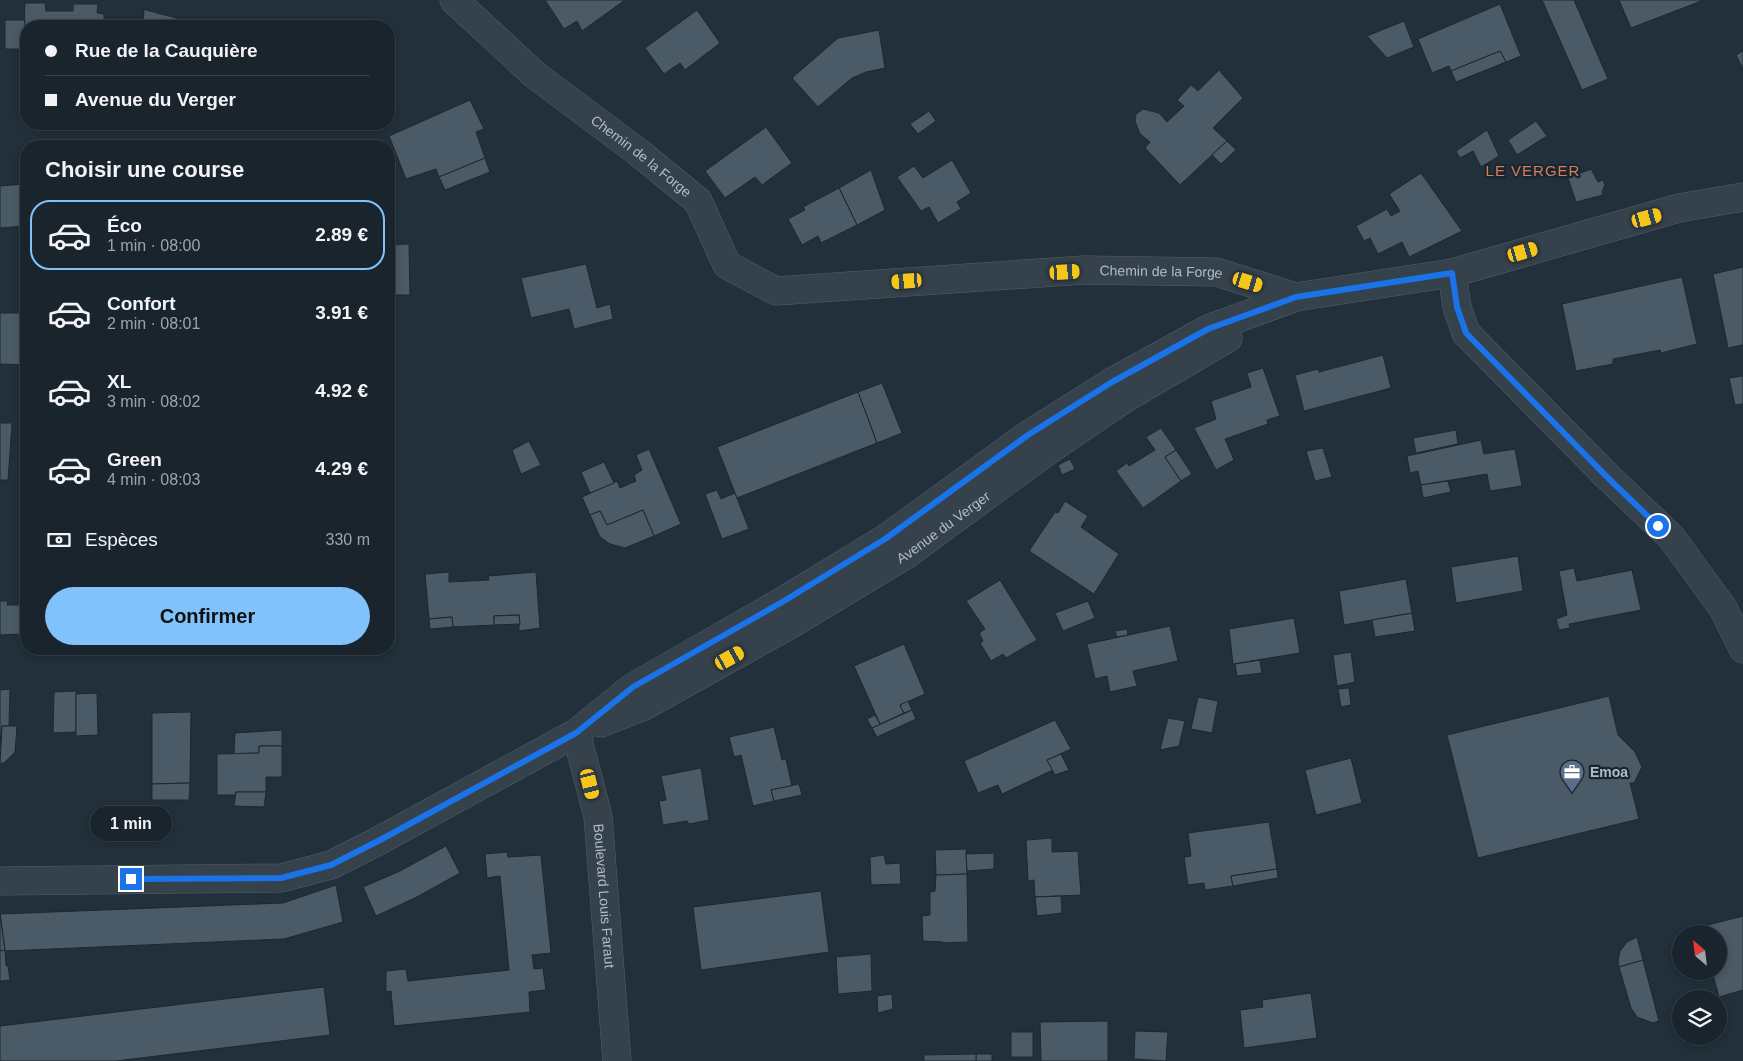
<!DOCTYPE html>
<html lang="fr">
<meta charset="utf-8">
<style>
:root{--surface:#19242c;--page:#222c34;--text:#f1f3f6;--muted:#9fa4a9;--line:#374148;--accent:#81c2fa}
body{margin:0;font-family:Arial,sans-serif;background:var(--page);color:var(--text);height:100vh;display:flex;flex-direction:column;font-size:19px;white-space:nowrap}
*{box-sizing:border-box;margin:0}
p{font-size:16px;color:var(--muted)}
.icon{flex:none;width:28px;height:28px;fill:none;stroke:currentColor;stroke-width:2;stroke-linecap:round;stroke-linejoin:round}
.map{position:relative;flex:1;overflow:hidden}
.details{position:absolute;left:20px;top:140px;width:375px;height:515px;display:flex;flex-direction:column;background:var(--surface);border-radius:20px;box-shadow:0 2px 8px #0003,0 0 0 1px var(--line)}
.details>*{flex:none}
.banner{position:absolute;left:20px;top:20px;width:375px;height:110px;border-radius:20px;box-shadow:0 2px 8px #0003,0 0 0 1px var(--line);display:grid;align-content:center;height:110px;padding:0 25px;background:var(--surface)}
.needle{width:32px;rotate:332deg}
.tools{position:absolute;left:1672px;top:925px;display:grid;gap:10px}
.tools a{display:grid;place-items:center;width:55px;height:55px;border-radius:50%;background:var(--surface);box-shadow:0 2px 8px #0003,0 0 0 1px var(--line);font-size:25px}
.end{position:absolute;width:22px;height:22px;margin:-11px;border:6px solid #1a73e8;background:#fff;box-shadow:0 0 0 2px #fff}
.from{border-radius:50%}
.bubble{position:absolute;height:35px;border-radius:18px;background:var(--surface);box-shadow:0 2px 8px #0003,0 0 0 1px var(--line);font-size:16px;font-weight:600;line-height:35px;text-align:center}
.car{position:absolute;width:15px;height:30px;margin:-15px -8px;border-radius:6px;box-shadow:0 0 4px 1px #0007;background:linear-gradient(#f5c518 24%,#345 0 40%,#f5c518 0 76%,#345 0 86%,#f5c518 0)}
.banner b{display:flex;align-items:center;gap:18px;height:48px;font-size:19px}
.banner b+b{border-top:1px solid var(--line)}
.banner i{width:12px;height:12px;background:var(--text)}
ul{padding:0;list-style:none}
li{display:flex;align-items:center;gap:15px;height:70px;margin:0 10px 8px;padding:0 15px;border:2px solid transparent;border-radius:20px}
li div{flex:1}
li b{display:block;font-size:19px}
li em{font-style:normal;font-weight:600}
li.on{border-color:var(--accent)}
li>.icon{width:45px;height:45px;stroke-width:1.5}
h2{padding:0 25px;font-size:22px;line-height:60px}
.pay{display:flex;align-items:center;gap:12px;height:55px;padding:0 25px;font-size:19px}
.pay p{margin-inline-start:auto}
.primary-button{display:flex;gap:10px;margin-top:auto;padding:10px 25px}
.primary-button a{flex:1;height:58px;border-radius:30px;background:var(--accent);color:#111;font-size:20px;font-weight:600;line-height:58px;text-align:center}
.map>svg:first-child{display:block}
</style>
<div class="map">
<svg width="1743" height="1061" viewBox="0 0 1743 1061">
<rect width="100%" height="100%" fill="#21303a"/>
<g fill="#4a5a66" stroke="#1c2831">
<path d="M545,0H625L582,31L577,21L564,29Z"/>
<path d="M1542,0H1574L1608,79L1582,90Z"/>
<path d="M1619,0H1704L1631,28Z"/>
<path d="M25,3H45L46,11H73V4H98L97,13L104,14V26H26V52H23Z"/>
<path d="M1500,4L1521,56L1506,62L1500,51L1451,71L1449,66L1432,73L1418,39Z"/>
<path d="M144,9L146,10L207,26H143Z"/>
<path d="M697,10L720,43L685,70L680,63L664,74L645,48Z"/>
<path d="M374,19L380,26H364Z"/>
<path d="M5,20H25L23,49H5Z"/>
<path d="M1404,21L1414,47L1387,58L1367,36Z"/>
<path d="M879,30L885,68L866,72L852,78L818,107L792,78L838,38Z"/>
<path d="M1500,51L1506,62L1456,82L1451,71Z"/>
<path d="M1743,51V69L1736,55Z"/>
<path d="M1219,70L1243,98L1213,128L1227,141L1180,185L1145,148L1150,142L1140,134L1135,121L1136,114L1143,109L1159,113L1167,122L1184,106L1177,100L1191,85L1198,91Z"/>
<path d="M470,100L484,129L476,132L485,158L439,177L436,169L406,179L389,136Z"/>
<path d="M929,111L936,121L918,134L910,124Z"/>
<path d="M1536,121L1547,136L1517,155L1508,140Z"/>
<path d="M766,127L792,163L762,185L755,177L725,198L705,171Z"/>
<path d="M1487,130L1499,156L1481,167L1473,151L1460,158L1456,151Z"/>
<path d="M1227,141L1236,150L1221,164L1212,155Z"/>
<path d="M485,158L490,172L445,190L439,177Z"/>
<path d="M952,160L971,193L957,202L961,209L938,223L929,207L921,211L897,177L914,166L923,178Z"/>
<path d="M1591,169L1598,182L1603,180L1605,185L1602,192L1603,195L1576,202L1568,178Z"/>
<path d="M871,170L885,210L857,225L839,188Z"/>
<path d="M1421,173L1462,231L1409,257L1402,242L1378,254L1370,238L1364,241L1356,226L1387,209L1391,216L1400,211L1389,194Z"/>
<path d="M24,184L26,226L0,228V186Z"/>
<path d="M839,188L857,225L821,243L818,236L802,245L788,219L805,210L803,207Z"/>
<path d="M409,244L410,295H389V245Z"/>
<path d="M586,264L597,308L610,304L613,319L574,329L569,309L531,318L521,278Z"/>
<path d="M1743,267V345L1728,348L1713,274Z"/>
<path d="M1682,277L1697,344L1661,353L1660,350L1613,359V364L1576,371L1562,304Z"/>
<path d="M0,313H26V376H25L26,365L0,364Z"/>
<path d="M1383,355L1391,388L1304,411L1295,375L1318,369L1319,372Z"/>
<path d="M1263,368L1280,416L1267,420L1268,424L1225,439L1234,460L1216,470L1194,428L1216,419L1211,401L1251,387L1247,373Z"/>
<path d="M1743,376V404L1735,405L1729,378Z"/>
<path d="M882,383L902,433L877,443L858,392Z"/>
<path d="M858,392L877,443L737,498L717,447Z"/>
<path d="M24,405H26V429H23Z"/>
<path d="M0,423H12L8,480H0Z"/>
<path d="M1161,428L1176,450L1165,457L1181,481L1143,508L1116,471L1127,463L1129,466L1155,450L1146,437Z"/>
<path d="M1456,430L1458,444L1416,453L1413,438Z"/>
<path d="M1481,440L1484,454L1515,449L1522,486L1490,491L1487,474L1421,485L1418,471L1410,473L1407,456Z"/>
<path d="M529,441L541,465L521,474L512,450Z"/>
<path d="M1323,448L1332,477L1315,481L1306,451Z"/>
<path d="M649,449L681,524L654,536L643,510L607,525L600,511L590,515L582,497L617,481L620,488L636,481L634,475L642,470L636,455Z"/>
<path d="M1176,450L1192,474L1181,481L1165,457Z"/>
<path d="M1070,459L1075,469L1062,475L1058,465Z"/>
<path d="M604,462L614,483L590,493L581,472Z"/>
<path d="M1448,481L1451,492L1423,498L1421,485Z"/>
<path d="M717,490L721,499L735,493L749,529L722,539L705,494Z"/>
<path d="M1065,501L1088,516L1081,527L1119,554L1094,594L1029,551L1055,512L1058,513Z"/>
<path d="M643,510L654,536L625,548L610,544L600,537L590,515L600,511L607,525Z"/>
<path d="M1518,556L1523,591L1456,603L1451,567Z"/>
<path d="M1574,568L1577,581L1632,570L1641,610L1569,624L1570,628L1559,630L1556,619L1567,615L1559,571Z"/>
<path d="M449,572V582L489,580L488,576L536,572L540,628L519,631V615L494,616V625L453,627L452,617L429,619L425,574Z"/>
<path d="M1406,579L1412,613L1344,625L1339,591Z"/>
<path d="M1000,580L1037,640L1006,658L1003,654L991,661L980,643L983,641L979,633L985,629L966,601Z"/>
<path d="M0,601H8L7,605H24L23,634L0,635Z"/>
<path d="M1088,601L1095,618L1063,631L1055,613Z"/>
<path d="M1412,613L1415,631L1375,637L1372,620Z"/>
<path d="M519,615L520,624L494,625V616Z"/>
<path d="M452,617L453,627L430,629L429,619Z"/>
<path d="M1294,618L1300,653L1233,664L1229,629Z"/>
<path d="M1170,626L1178,661L1133,671L1137,686L1110,692L1107,676L1095,679L1087,644Z"/>
<path d="M1127,629L1128,635L1117,637L1115,631Z"/>
<path d="M904,644L925,694L900,705L904,713L880,724L854,666Z"/>
<path d="M1351,652L1355,682L1337,686L1333,655Z"/>
<path d="M1260,660L1262,673L1237,676L1235,664Z"/>
<path d="M1349,688L1351,705L1341,707L1338,689Z"/>
<path d="M10,689L9,726H2L0,743V690Z"/>
<path d="M76,691V732L53,733L54,692Z"/>
<path d="M97,693L98,735L76,736V694Z"/>
<path d="M1609,696L1618,735L1635,752L1642,767L1634,783H1630L1639,819L1478,858L1447,735Z"/>
<path d="M1198,697L1218,701L1212,733L1191,729Z"/>
<path d="M908,701L912,710L904,713L900,705Z"/>
<path d="M912,710L916,719L877,737L872,728Z"/>
<path d="M191,712L190,783L152,784V713Z"/>
<path d="M875,715L880,724L872,728L867,719Z"/>
<path d="M1168,718L1185,721L1179,746L1160,750Z"/>
<path d="M1055,720L1071,749L1047,760L1053,770L1002,794L998,785L978,793L964,761Z"/>
<path d="M2,726H17L15,752L4,763H0Z"/>
<path d="M774,727L782,760L786,759L792,786L771,790L774,801L753,806L741,755L734,757L729,737Z"/>
<path d="M282,730V746H259V753L234,754L235,733Z"/>
<path d="M259,746H282V777H266V792H236L235,795H217V754L259,753Z"/>
<path d="M1061,754L1069,770L1055,775L1047,760Z"/>
<path d="M1351,758L1362,803L1316,815L1305,770Z"/>
<path d="M701,768L709,820L689,824L687,821L663,825L659,801L666,800L661,776Z"/>
<path d="M190,783L189,800H152V784Z"/>
<path d="M799,784L802,795L774,801L771,790Z"/>
<path d="M236,792H266L264,807L234,806Z"/>
<path d="M1269,822L1277,869L1231,876L1233,886L1205,890L1204,883L1188,885L1184,857L1191,856L1188,833Z"/>
<path d="M1052,838V852L1078,851L1081,895L1035,897L1034,880L1028,881L1026,840Z"/>
<path d="M446,846L460,873L415,898L376,916L363,887L400,871Z"/>
<path d="M966,849L967,874L936,875L935,850Z"/>
<path d="M507,852L508,857L541,855L551,953L532,955L534,969L543,968L546,990L529,992L530,1012L394,1026L391,991L386,992V971L406,969L408,981L509,970L500,876L487,878L485,854Z"/>
<path d="M994,853V869L967,871L966,854Z"/>
<path d="M884,855L886,864L900,863L901,884L871,885L870,857Z"/>
<path d="M1277,869L1278,878L1233,886L1231,876Z"/>
<path d="M967,874L968,942L943,943V942L923,941L922,916L930,915V892L935,891L936,875Z"/>
<path d="M336,885L343,922L284,939L5,951L0,914L283,903Z"/>
<path d="M821,891L829,952L701,970L693,907Z"/>
<path d="M1061,896L1062,913L1037,916L1035,897Z"/>
<path d="M0,914L5,951H0Z"/>
<path d="M1743,916V990L1719,997L1712,971H1719V934H1701L1700,927Z"/>
<path d="M1637,937L1643,960L1619,967L1618,961L1620,951L1627,942Z"/>
<path d="M5,950L6,966H8L10,980L2,981H0V951Z"/>
<path d="M871,954L872,991L838,994L836,957Z"/>
<path d="M1643,960L1659,1021L1653,1023L1637,1017L1631,1008L1619,967Z"/>
<path d="M324,987L330,1035L116,1061H0V1026Z"/>
<path d="M1311,993L1317,1038L1244,1048L1240,1010L1263,1007L1262,1000Z"/>
<path d="M892,994L893,1009L878,1013L877,996Z"/>
<path d="M1108,1021V1061H1041L1040,1022Z"/>
<path d="M1135,1031L1168,1032L1166,1061L1134,1059Z"/>
<rect x="1011" y="1032" width="22" height="25"/>
<rect x="976" y="1054" width="16" height="7"/>
<path d="M976,1054V1061H924V1055Z"/>
</g>
<g fill="none" stroke-linecap="round" stroke-linejoin="round">
<defs>
<g id="minor">
<path id="s1" d="M454,0L535,75L638,152L698,201L727,265L776,291L1084,270L1216,272L1296,297"/>
<path d="M1452,273L1457,307L1466,333L1608,477L1671,537L1723,608L1743,649"/>
<path d="M0,881L281,878L331,865L382,839L576,733"/>
</g>
<g id="tertiary">
<path id="s2" d="M601,723L644,706L791,624L907,554L1046,452L1124,399L1228,338"/>
<path d="M576,733L633,687L783,601L885,539L1028,435L1112,382L1208,329L1296,297L1452,273L1679,208L1743,197"/>
<path id="s3" d="M576,733L598,816L617,1061"/>
</g>
</defs>
<use href="#minor" stroke="#535f68" stroke-width="29"/>
<use href="#tertiary" stroke="#535f68" stroke-width="29"/>
<use href="#minor" stroke="#35414b" stroke-width="28"/>
<use href="#tertiary" stroke="#35414b" stroke-width="28"/>
</g>
<g fill="none" stroke-linecap="round" stroke-linejoin="round">
<path stroke="#1a73e8" stroke-width="6" d="M131,879L281,878L331,865L382,839L576,733L633,687L784,601L885,539L1028,435L1112,382L1208,329L1296,297L1452,273L1457,307L1466,333L1608,478L1658,526"/>
</g>
<defs>
<symbol id="office-pin" viewBox="-11 -11 22 30"><path d="M0 17L-7.5 6A9.5 9.5 0 1 1 7.5 6Z" fill="#5c6f8a" stroke="#1a262f"/><path d="M-6-3h4V-5.5h4V-3h4V5H-6ZM-1-4.5V-3h2v-1.5ZM-6 0V1H6V0Z" fill="#fff"/></symbol>
</defs>
<g fill-rule="evenodd">
<use href="#office-pin" x="1558" y="758" width="28" height="38"/>
</g>
<g text-anchor="middle" stroke-width="4.5" stroke-linejoin="round" paint-order="stroke">
<g font-size="14" fill="#b0bcc7" stroke="#1a262f">
<text dy="5" stroke="none"><textPath href="#s1" startOffset="244">Chemin de la Forge</textPath></text>
<text dy="5" stroke="none"><textPath href="#s1" startOffset="828">Chemin de la Forge</textPath></text>
<text dy="5" stroke="none"><textPath href="#s2" startOffset="395">Avenue du Verger</textPath></text>
<text dy="5" stroke="none"><textPath href="#s3" startOffset="166">Boulevard Louis Faraut</textPath></text>
</g>
<g font-size="14" font-weight="bold" fill="#b0bcc7" stroke="#1a262f" text-anchor="start">
<text x="1590" y="777">Emoa</text>
</g>
<g font-size="15" letter-spacing="1" fill="#d67e5b" stroke="#1a262f">
<text x="1533" y="176">LE VERGER</text>
</g>
</g>
</svg>
<div class="tools">
<a><svg class="needle" viewBox="-14 -14 28 28"><path d="M0-13l5 13h-10z" fill="#e53935"/><path d="M0 13l5-13h-10z" fill="#9fa4a9"/></svg></a>
<a><svg class="icon" aria-label="layers" viewBox="0 0 24 24"><path d="M12 4l9 5-9 5-9-5zM3 14l9 5 9-5"/></svg></a>
</div>
<i class="end from" style="left:1658px;top:526px"></i>
<i class="end" style="left:131px;top:879px"></i>
<div class="bubble" style="left:90px;top:806px;width:82px">1 min</div>
<i class="car" style="left:1647px;top:218px;rotate:75deg"></i>
<i class="car" style="left:1523px;top:252px;rotate:74deg"></i>
<i class="car" style="left:1065px;top:272px;rotate:87deg"></i>
<i class="car" style="left:907px;top:281px;rotate:266deg"></i>
<i class="car" style="left:1248px;top:282px;rotate:107deg"></i>
<i class="car" style="left:730px;top:658px;rotate:61deg"></i>
<i class="car" style="left:590px;top:784px;rotate:166deg"></i>
<div class="banner">
<b><i class="from"></i>Rue de la Cauquière</b>
<b><i></i>Avenue du Verger</b>
</div>
<section class="details">
<h2>Choisir une course</h2>
<ul>
<li class="on"><svg class="icon" aria-label="car" viewBox="0 0 24 24"><path d="M5 17H2v-5l4-1 3-4h7l3 4 3 1v5h-3M9 17h6M6 11h13"/><circle cx="7" cy="17" r="2"/><circle cx="17" cy="17" r="2"/></svg><div><b>Éco</b><p>1 min · 08:00</p></div><em>2.89 €</em></li>
<li><svg class="icon" aria-label="car" viewBox="0 0 24 24"><path d="M5 17H2v-5l4-1 3-4h7l3 4 3 1v5h-3M9 17h6M6 11h13"/><circle cx="7" cy="17" r="2"/><circle cx="17" cy="17" r="2"/></svg><div><b>Confort</b><p>2 min · 08:01</p></div><em>3.91 €</em></li>
<li><svg class="icon" aria-label="car" viewBox="0 0 24 24"><path d="M5 17H2v-5l4-1 3-4h7l3 4 3 1v5h-3M9 17h6M6 11h13"/><circle cx="7" cy="17" r="2"/><circle cx="17" cy="17" r="2"/></svg><div><b>XL</b><p>3 min · 08:02</p></div><em>4.92 €</em></li>
<li><svg class="icon" aria-label="car" viewBox="0 0 24 24"><path d="M5 17H2v-5l4-1 3-4h7l3 4 3 1v5h-3M9 17h6M6 11h13"/><circle cx="7" cy="17" r="2"/><circle cx="17" cy="17" r="2"/></svg><div><b>Green</b><p>4 min · 08:03</p></div><em>4.29 €</em></li>
</ul>
<div class="pay"><svg class="icon" aria-label="cash" viewBox="0 0 24 24"><path d="M3 7h18v10H3z"/><circle cx="12" cy="12" r="2"/></svg>Espèces<p>330 m</p></div>
<div class="primary-button"><a>Confirmer</a></div>
</section>
</div>
